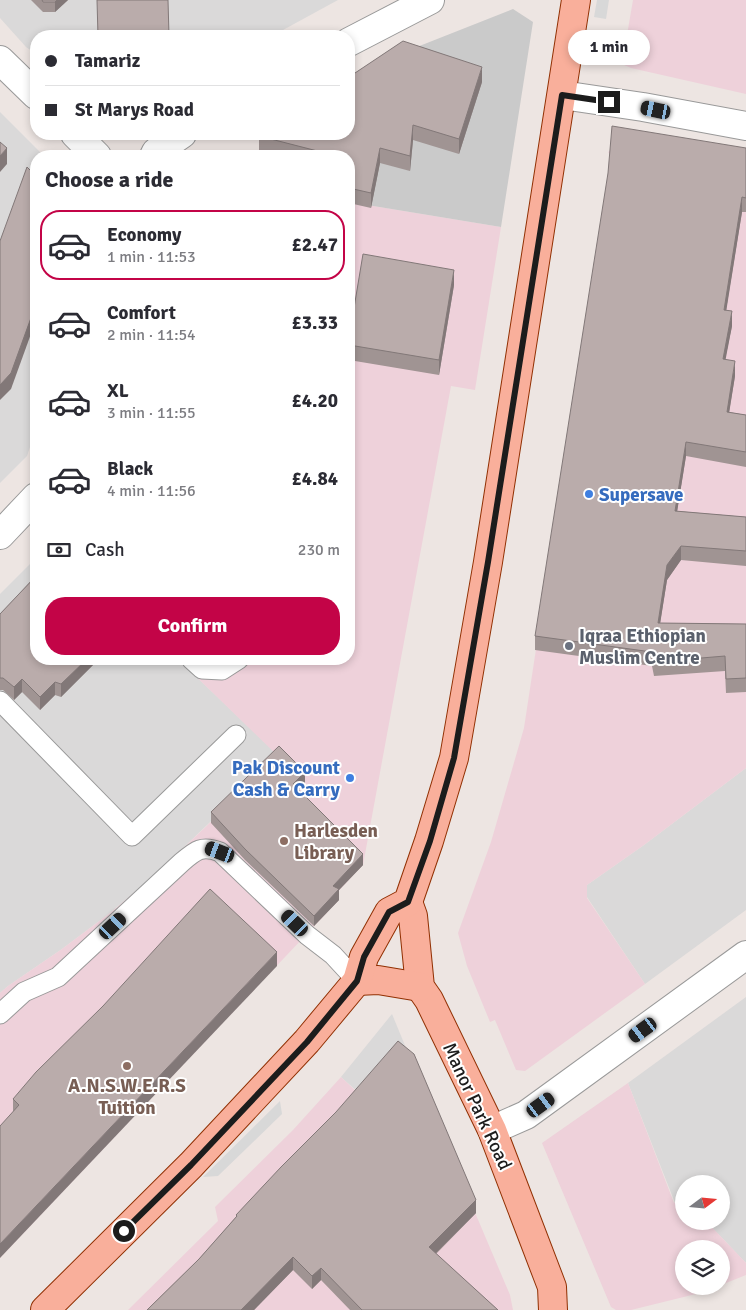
<!DOCTYPE html>
<meta charset="utf-8">
<style>
:root{--surface:#fff;--page:#f7f7f7;--text:#2b2b33;--muted:#7c7c81;--line:#e1e1e2;--accent:#c30447}
body{margin:0;font-family:Signika,sans-serif;background:var(--page);color:var(--text);height:100vh;display:flex;flex-direction:column;font-size:19px;white-space:nowrap}
*{box-sizing:border-box;margin:0}
p{font-size:16px;color:var(--muted)}
.icon{flex:none;width:28px;height:28px;fill:none;stroke:currentColor;stroke-width:2;stroke-linecap:round;stroke-linejoin:round}
.map{position:relative;flex:1;overflow:hidden}
.details{position:absolute;left:30px;top:150px;width:325px;height:515px;display:flex;flex-direction:column;background:var(--surface);border-radius:20px;box-shadow:0 2px 8px #0003}
.details>*{flex:none}
.hud{position:absolute;left:30px;top:30px;width:325px;height:110px;border-radius:20px;box-shadow:0 2px 8px #0003;display:grid;align-content:center;height:110px;padding:0 15px;background:var(--surface)}
.needle{width:32px;rotate:74deg}
.controls{position:absolute;left:675px;top:1175px;display:grid;gap:10px}
.controls a{display:grid;place-items:center;width:55px;height:55px;border-radius:50%;background:var(--surface);box-shadow:0 2px 8px #0003;font-size:25px}
.end{position:absolute;width:22px;height:22px;margin:-11px;border:6px solid #1c1c1c;background:#fff;box-shadow:0 0 0 2px #fff}
.from{border-radius:50%}
.bubble{position:absolute;height:35px;border-radius:18px;background:var(--surface);box-shadow:0 2px 8px #0003;font-size:16px;font-weight:800;line-height:35px;text-align:center}
.car{position:absolute;width:15px;height:30px;margin:-15px -8px;border-radius:6px;box-shadow:0 0 4px 1px #0007;background:linear-gradient(#222 24%,#8ab4d8 0 40%,#222 0 76%,#8ab4d8 0 86%,#222 0)}
.hud b{display:flex;align-items:center;gap:18px;height:48px;font-size:19px}
.hud b+b{border-top:1px solid var(--line)}
.hud i{width:12px;height:12px;background:var(--text)}
ul{padding:0;list-style:none}
li{display:flex;align-items:center;gap:15px;height:70px;margin:0 10px 8px;padding:0 5px;border:2px solid transparent;border-radius:20px}
li div{flex:1}
li b{display:block;font-size:19px}
li em{font-style:normal;font-weight:800}
li.on{border-color:var(--accent)}
li>.icon{width:45px;height:45px;stroke-width:1.5}
h2{padding:0 15px;font-size:22px;line-height:60px}
.pay{display:flex;align-items:center;gap:12px;height:55px;padding:0 15px;font-size:19px}
.pay p{margin-inline-start:auto}
.action{display:flex;gap:10px;margin-top:auto;padding:10px 15px}
.action a{flex:1;height:58px;border-radius:20px;background:var(--accent);color:#fff;font-size:20px;font-weight:800;line-height:58px;text-align:center}
.map>svg:first-child{display:block}
</style>
<div class="map">
<svg width="746" height="1310" viewBox="0 0 746 1310">
<rect width="100%" height="100%" fill="#ede5e2"/>
<g fill="#dad9d9">
<path d="M0,0H338L272,36H36V54L26,47L0,18Z"/>
<path d="M0,112L44,156H36V429L27,456L0,483Z"/>
<path d="M36,558V659H178L279,756L155,875L110,913L62,949L8,986L0,993V594Z"/>
<path d="M746,768V910L645,984L587,897V885L644,845Z"/>
<path d="M746,997V1263L706,1221H721V1184H684V1197L675,1203L628,1083Z"/>
<path d="M392,1014L449,1152L465,1188L341,1077Z"/>
</g>
<g fill="#eed1da">
<path d="M633,0H746V94L631,68L622,64Z"/>
<path d="M623,141L746,212V768L644,845L587,885V898L645,984L525,1071L516,1070L495,1020L490,1022L467,966L458,933L491,842L524,728L611,156L608,152Z"/>
<path d="M349,202L501,227L475,390L451,386L363,865L333,897L339,900L0,1258V993L8,986L62,949L110,913L155,875L279,757L178,659H349Z"/>
<path d="M341,1077L468,1196L510,1295L513,1310H128L218,1221L215,1207L293,1130Z"/>
<path d="M628,1083L674,1203L684,1197V1221H706L746,1263V1275L721,1285V1249H684V1286H719L704,1292L631,1310H616L611,1307L542,1143Z"/>
</g>
<path fill="#cacaca" d="M513,9L533,22L501,227L349,202V156H254L278,134H349L389,58Z"/>
<g fill="#d8d8d8">
<path d="M597,0H609L606,19L594,17Z"/>
<path d="M280,1101L282,1114L218,1176L203,1177Z"/>
</g>
<g fill="none" stroke-linecap="round" stroke-linejoin="round">
<defs>
<g id="lane">
<path d="M191,659L202,669L222,670L239,659"/>
<path d="M0,701L132,836L236,735"/>
<path d="M0,1014L24,992L58,977L182,862C196,850 202,845 220,852L307,935L333,955L357,981"/>
</g>
<g id="street">
<path d="M349,42L430,0"/>
<path d="M0,60L36,95"/>
<path d="M562,95L643,107L746,126"/>
<path d="M75,134L97,156"/>
<path d="M154,156L156,152L182,134"/>
<path d="M0,535L36,497"/>
<path d="M492,1130L526,1115L746,955"/>
</g>
<g id="primary">
<path d="M408,902L413,916L420,987L429,1000L492,1130L552,1287L553,1310"/>
<path d="M357,981L378,980L420,987"/>
<path d="M45,1310L191,1165L307,1041L357,981L364,957L389,912L408,902L429,841L454,758L488,562L576,0"/>
</g>
</defs>
<use href="#lane" stroke="#999" stroke-width="21"/>
<use href="#street" stroke="#999" stroke-width="30"/>
<use href="#primary" stroke="#913003" stroke-width="30"/>
<use href="#lane" stroke="#fff" stroke-width="19"/>
<use href="#street" stroke="#fff" stroke-width="28"/>
<use href="#primary" stroke="#f9af9b" stroke-width="28"/>
</g>
<g fill="#a09493">
<path d="M31,0H68L55,12H43Z"/>
<path d="M482,82L459,154L413,140L410,171L380,163L371,208L349,203V156H281L259,150V136Z"/>
<path d="M746,148V212H742L726,310L732,326L725,359L735,376L729,412L746,415V467L686,456L677,511L746,517V566L681,560L667,580L660,623L746,624V692L726,693L725,671L654,676L652,666L535,650V636Z"/>
<path d="M454,285L439,375L349,360V338Z"/>
<path d="M34,574L99,659L61,697L55,695L40,710L22,692L14,700L3,690H0V614L34,578Z"/>
<path d="M305,783L299,790L363,865L339,890V900L314,926L245,860L211,823V812Z"/>
<path d="M277,966L13,1112V1099Z"/>
<path d="M476,1213L436,1254L498,1310H350L321,1280L312,1289L293,1270L254,1310H147L199,1259L236,1217V1215Z"/>
</g>
<g fill="#827878">
<path d="M57,0H68L55,12V2Z"/>
<path d="M482,67V82L459,154V139Z"/>
<path d="M413,125V140L410,171V156Z"/>
<path d="M7,148V164L0,172V156Z"/>
<path d="M380,148V163L371,208V193Z"/>
<path d="M742,197V212L724,325V310Z"/>
<path d="M454,270V285L439,375V360Z"/>
<path d="M36,304V320L11,389L0,400V385Z"/>
<path d="M732,311V326L723,373V359Z"/>
<path d="M735,361V376L727,426V412Z"/>
<path d="M686,442V456L675,525V511Z"/>
<path d="M681,546V560L667,580L658,637V623L667,565Z"/>
<path d="M87,659H99L61,697V684Z"/>
<path d="M22,679V692L14,700V687Z"/>
<path d="M55,682V695L40,710V697Z"/>
<path d="M305,772V783L293,795V784Z"/>
<path d="M363,854V865L339,890V900L314,926V916L333,886Z"/>
<path d="M277,952V966L0,1258V1244Z"/>
<path d="M476,1200V1213L429,1260V1247Z"/>
<path d="M293,1257V1270L254,1310H241Z"/>
<path d="M321,1268V1280L312,1289V1276Z"/>
</g>
<g fill="#baacab" stroke="#827878">
<path d="M42,0H57L55,2H43Z"/>
<path d="M97,0H168L169,36H98Z"/>
<path d="M403,41L482,67L459,139L413,125L410,156L380,148L371,193L349,188V156H337L259,136L262,134H349V77Z"/>
<path d="M612,126L746,148V198L742,197L724,310L732,311L723,359L735,361L727,412L746,415V452L686,442L675,511L746,517V551L681,546L667,565L658,623L746,624V678L726,679L725,656L654,662L652,652L535,636L608,173Z"/>
<path d="M0,142L7,148L0,156Z"/>
<path d="M27,167L36,176V304L11,373L0,385V241Z"/>
<path d="M363,254L454,270L439,360L349,345V338Z"/>
<path d="M36,572V659H87L61,684L55,682L40,697L22,679L14,687L3,678H0V614L36,576L34,574Z"/>
<path d="M279,746L305,772L293,784L363,854L333,886L339,889L314,916L245,849L211,812Z"/>
<path d="M210,889L277,952L0,1244V1126L19,1105L13,1099L36,1072L103,1006Z"/>
<path d="M398,1041L414,1054L476,1200L429,1247L498,1310H362L321,1268L312,1276L293,1257L241,1310H147L199,1259L237,1216L236,1215L281,1167L336,1112Z"/>
</g>
<g fill="none" stroke-linecap="round" stroke-linejoin="round">
<path stroke="#1c1c1c" stroke-width="6" d="M124,1231L191,1165L307,1042L357,981L364,957L389,912L408,902L430,841L454,758L488,562L562,95L609,102"/>
</g>
<g fill="#3f7fe0" stroke="#fff" stroke-width="2">
<circle cx="589" cy="494" r="5"/>
<circle cx="350" cy="778" r="5"/>
</g>
<circle fill="#6b7280" stroke="#fff" stroke-width="2" cx="569" cy="646" r="5"/>
<g fill="#8d6e63" stroke="#fff" stroke-width="2">
<circle cx="284" cy="841" r="5"/>
<circle cx="127" cy="1066" r="5"/>
</g>
<g text-anchor="middle" stroke-width="4" stroke-linejoin="round" paint-order="stroke">
<g font-size="19" font-weight="bold" fill="#366cbe" stroke="#fff" text-anchor="start">
<text x="599" y="501">Supersave</text>
<text x="340" y="774" text-anchor="end">Pak Discount<tspan x="340" dy="22">Cash &amp; Carry</tspan></text>
</g>
<g font-size="19" font-weight="bold" fill="#5b616d" stroke="#fff" text-anchor="start">
<text x="579" y="642">Iqraa Ethiopian<tspan x="579" dy="22">Muslim Centre</tspan></text>
</g>
<g font-size="19" font-weight="bold" fill="#785e54" stroke="#fff" text-anchor="start">
<text x="294" y="837">Harlesden<tspan x="294" dy="22">Library</tspan></text>
<text x="127" y="1092" text-anchor="middle">A.N.S.W.E.R.S<tspan x="127" dy="22">Tuition</tspan></text>
</g>
<g font-size="19" fill="#1c1c1c" stroke="#fff">
<text transform="translate(478 1106) rotate(65)" y="7">Manor Park Road</text>
</g>
</g>
</svg>
<div class="controls">
<a><svg class="needle" viewBox="-14 -14 28 28"><path d="M0-13l5 13h-10z" fill="#e53935"/><path d="M0 13l5-13h-10z" fill="#7c7c81"/></svg></a>
<a><svg class="icon" aria-label="layers" viewBox="0 0 24 24"><path d="M12 4l9 5-9 5-9-5zM3 14l9 5 9-5"/></svg></a>
</div>
<i class="end from" style="left:124px;top:1231px"></i>
<i class="end" style="left:609px;top:102px"></i>
<div class="bubble" style="left:568px;top:30px;width:82px">1 min</div>
<i class="car" style="left:656px;top:110px;rotate:282deg"></i>
<i class="car" style="left:220px;top:852px;rotate:291deg"></i>
<i class="car" style="left:295px;top:923px;rotate:314deg"></i>
<i class="car" style="left:113px;top:926px;rotate:47deg"></i>
<i class="car" style="left:643px;top:1030px;rotate:234deg"></i>
<i class="car" style="left:541px;top:1105px;rotate:54deg"></i>
<div class="hud">
<b><i class="from"></i>Tamariz</b>
<b><i></i>St Marys Road</b>
</div>
<section class="details">
<h2>Choose a ride</h2>
<ul>
<li class="on"><svg class="icon" aria-label="car" viewBox="0 0 24 24"><path d="M5 17H2v-5l4-1 3-4h7l3 4 3 1v5h-3M9 17h6M6 11h13"/><circle cx="7" cy="17" r="2"/><circle cx="17" cy="17" r="2"/></svg><div><b>Economy</b><p>1 min · 11:53</p></div><em>£2.47</em></li>
<li><svg class="icon" aria-label="car" viewBox="0 0 24 24"><path d="M5 17H2v-5l4-1 3-4h7l3 4 3 1v5h-3M9 17h6M6 11h13"/><circle cx="7" cy="17" r="2"/><circle cx="17" cy="17" r="2"/></svg><div><b>Comfort</b><p>2 min · 11:54</p></div><em>£3.33</em></li>
<li><svg class="icon" aria-label="car" viewBox="0 0 24 24"><path d="M5 17H2v-5l4-1 3-4h7l3 4 3 1v5h-3M9 17h6M6 11h13"/><circle cx="7" cy="17" r="2"/><circle cx="17" cy="17" r="2"/></svg><div><b>XL</b><p>3 min · 11:55</p></div><em>£4.20</em></li>
<li><svg class="icon" aria-label="car" viewBox="0 0 24 24"><path d="M5 17H2v-5l4-1 3-4h7l3 4 3 1v5h-3M9 17h6M6 11h13"/><circle cx="7" cy="17" r="2"/><circle cx="17" cy="17" r="2"/></svg><div><b>Black</b><p>4 min · 11:56</p></div><em>£4.84</em></li>
</ul>
<div class="pay"><svg class="icon" aria-label="cash" viewBox="0 0 24 24"><path d="M3 7h18v10H3z"/><circle cx="12" cy="12" r="2"/></svg>Cash<p>230 m</p></div>
<div class="action"><a>Confirm</a></div>
</section>
</div>
